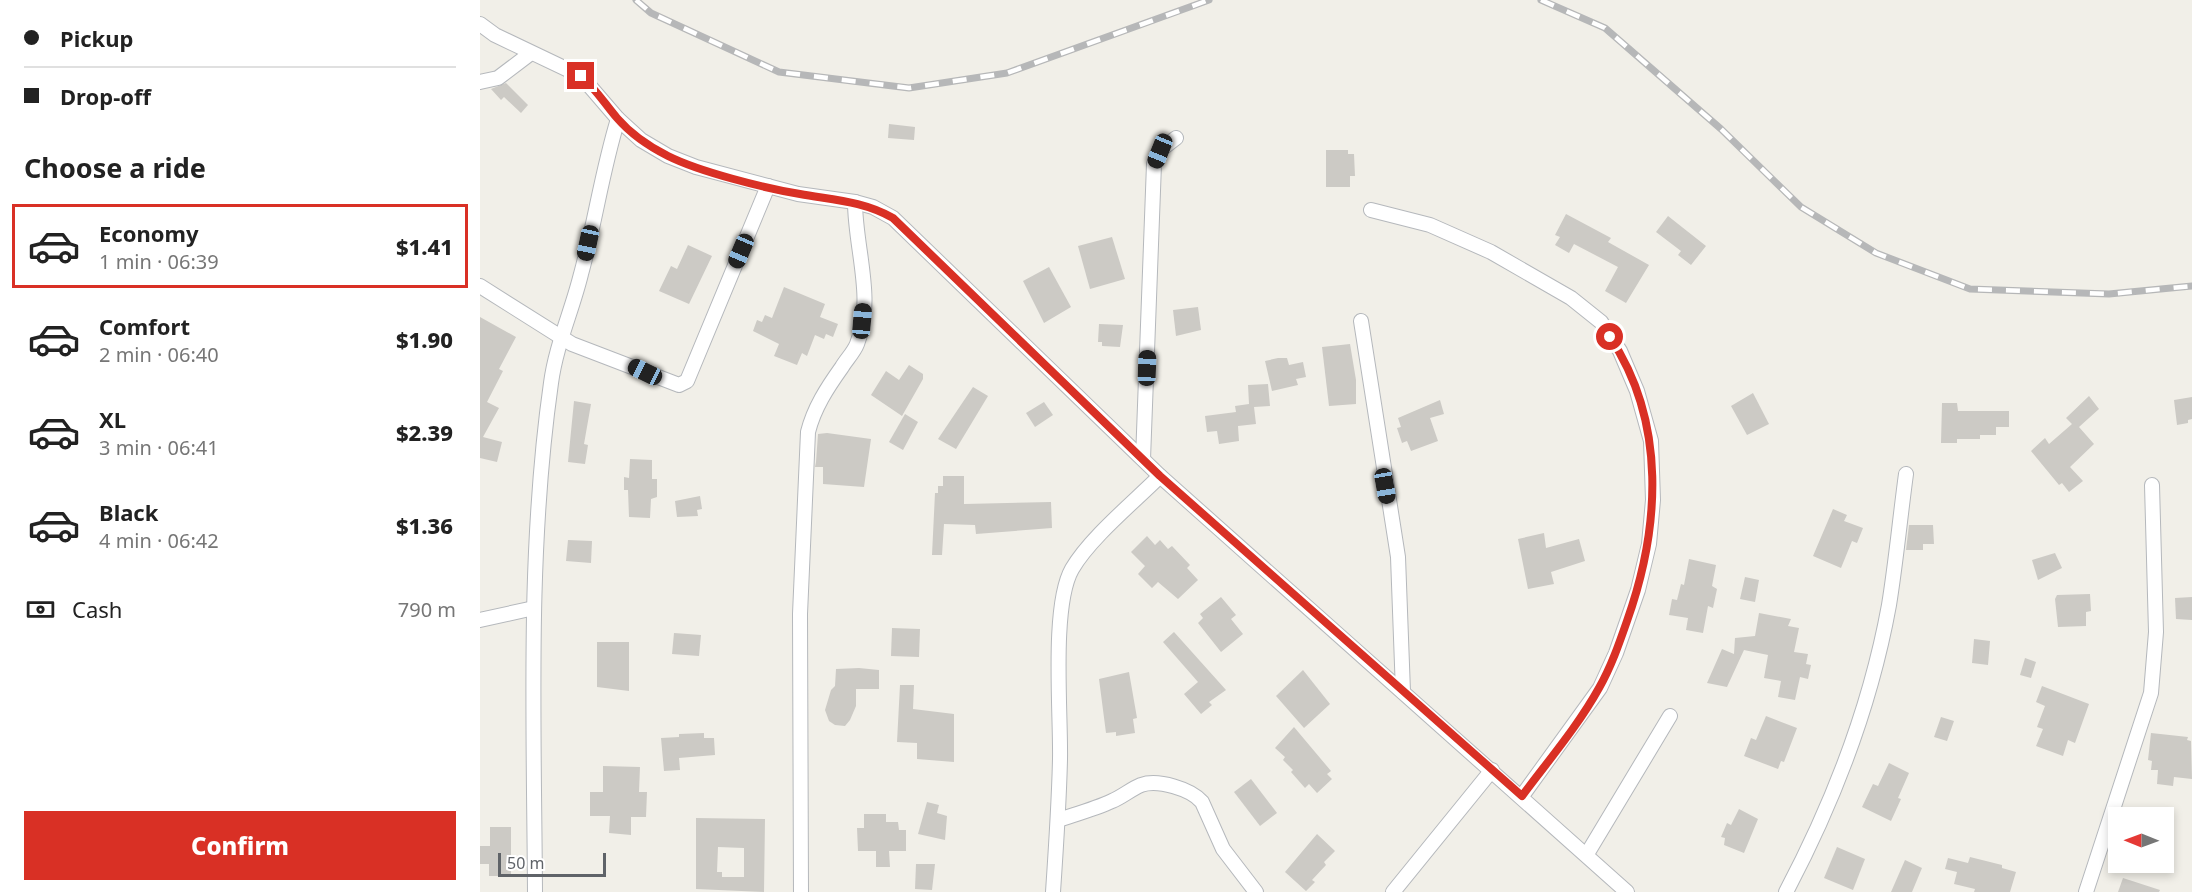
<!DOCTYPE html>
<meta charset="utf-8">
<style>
:root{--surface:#fff;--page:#f2f2f2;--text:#222;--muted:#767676;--line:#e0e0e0;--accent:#d93025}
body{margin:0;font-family:"Noto Sans",sans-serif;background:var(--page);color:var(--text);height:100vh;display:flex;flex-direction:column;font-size:22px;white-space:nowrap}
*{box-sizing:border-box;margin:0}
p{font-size:20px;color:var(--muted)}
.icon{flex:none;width:33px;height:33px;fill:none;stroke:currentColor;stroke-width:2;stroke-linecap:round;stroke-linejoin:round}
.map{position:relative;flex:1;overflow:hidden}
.panel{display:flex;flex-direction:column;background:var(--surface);width:480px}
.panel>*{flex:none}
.hud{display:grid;align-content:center;height:132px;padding:0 24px;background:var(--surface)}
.needle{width:39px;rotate:271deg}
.tools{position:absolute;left:1628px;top:807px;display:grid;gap:12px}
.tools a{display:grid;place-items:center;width:66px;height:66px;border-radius:0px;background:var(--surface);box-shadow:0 3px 9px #0003;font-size:30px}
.scale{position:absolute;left:18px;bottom:15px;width:108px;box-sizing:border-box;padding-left:6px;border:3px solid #5f6368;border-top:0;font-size:16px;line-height:21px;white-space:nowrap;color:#5f6368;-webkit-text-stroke:4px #fff;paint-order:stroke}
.end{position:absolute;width:27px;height:27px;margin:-14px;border:8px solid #d93025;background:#fff;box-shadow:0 0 0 3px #fff}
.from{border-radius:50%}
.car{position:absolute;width:18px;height:36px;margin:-18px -9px;border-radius:8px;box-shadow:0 0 4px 2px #0007;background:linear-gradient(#222 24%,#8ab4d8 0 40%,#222 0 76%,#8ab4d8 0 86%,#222 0)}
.hud b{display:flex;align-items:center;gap:21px;height:57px;font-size:22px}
.hud b+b{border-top:2px solid var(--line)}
.hud i{width:15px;height:15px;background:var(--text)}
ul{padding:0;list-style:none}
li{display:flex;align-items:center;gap:18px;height:84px;margin:0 12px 9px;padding:0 12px;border:3px solid transparent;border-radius:0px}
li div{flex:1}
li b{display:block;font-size:22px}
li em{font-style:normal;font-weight:800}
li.selected{border-color:var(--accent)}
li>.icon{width:54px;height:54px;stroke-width:1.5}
h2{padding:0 24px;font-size:27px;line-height:72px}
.pay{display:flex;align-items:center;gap:15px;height:66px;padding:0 24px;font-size:22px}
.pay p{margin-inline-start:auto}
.action{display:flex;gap:12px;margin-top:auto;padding:12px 24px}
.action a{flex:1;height:69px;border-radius:0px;background:var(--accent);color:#fff;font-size:24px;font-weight:800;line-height:69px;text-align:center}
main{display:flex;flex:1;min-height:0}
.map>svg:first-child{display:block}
</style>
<main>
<section class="panel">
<div class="hud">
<b><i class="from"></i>Pickup</b>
<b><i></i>Drop-off</b>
</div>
<h2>Choose a ride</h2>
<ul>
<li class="selected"><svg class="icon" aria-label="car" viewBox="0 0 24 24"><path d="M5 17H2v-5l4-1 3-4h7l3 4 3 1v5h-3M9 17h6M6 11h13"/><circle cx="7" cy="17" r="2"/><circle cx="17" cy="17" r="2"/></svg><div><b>Economy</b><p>1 min · 06:39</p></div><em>$1.41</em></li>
<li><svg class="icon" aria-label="car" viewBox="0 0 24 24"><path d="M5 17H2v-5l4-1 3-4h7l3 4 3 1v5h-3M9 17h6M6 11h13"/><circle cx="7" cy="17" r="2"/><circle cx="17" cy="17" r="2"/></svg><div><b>Comfort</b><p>2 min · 06:40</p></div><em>$1.90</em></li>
<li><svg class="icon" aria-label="car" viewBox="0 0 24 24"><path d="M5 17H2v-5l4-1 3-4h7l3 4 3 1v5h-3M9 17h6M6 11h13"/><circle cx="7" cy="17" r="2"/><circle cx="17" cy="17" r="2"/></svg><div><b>XL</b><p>3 min · 06:41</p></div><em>$2.39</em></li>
<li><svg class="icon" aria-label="car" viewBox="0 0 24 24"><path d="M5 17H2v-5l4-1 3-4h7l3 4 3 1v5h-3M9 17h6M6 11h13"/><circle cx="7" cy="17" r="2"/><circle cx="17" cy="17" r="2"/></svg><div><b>Black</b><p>4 min · 06:42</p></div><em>$1.36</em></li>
</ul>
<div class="pay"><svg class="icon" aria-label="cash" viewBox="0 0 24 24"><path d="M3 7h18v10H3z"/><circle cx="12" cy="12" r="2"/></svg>Cash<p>790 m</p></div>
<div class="action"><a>Confirm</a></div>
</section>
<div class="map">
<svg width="1712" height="892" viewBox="0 0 1712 892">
<rect width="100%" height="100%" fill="#f1efe8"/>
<g fill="#cccac5" fill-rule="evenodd">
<path d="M26,83L48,105L41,113L24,97L21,100L11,89Z"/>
<path d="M409,124L435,127L434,140L408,138Z"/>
<path d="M846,150H868V154H874L875,176H870V187H846Z"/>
<path d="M1086,214L1131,238L1128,242L1169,265L1146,303L1125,291L1138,267L1094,244L1089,253L1075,245L1080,237L1075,235Z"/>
<path d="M1188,216L1226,246L1211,265L1198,255L1201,251L1176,232Z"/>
<path d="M632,237L645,279L610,289L598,246Z"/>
<path d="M208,245L232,256L209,304L179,291L191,266L197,269Z"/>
<path d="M569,267L591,307L564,323L543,281Z"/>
<path d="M304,287L345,304L340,317L358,324L353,337L346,334L344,339L335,335L327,356L322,353L317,365L294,356L299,344L273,331L277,320L282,322L285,315L292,318Z"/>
<path d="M718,307L721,330L696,336L693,310Z"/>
<path d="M0,317L36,337L19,369L23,371L7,402L19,408L3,437L22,442L17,462L0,458Z"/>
<path d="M619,324L643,325L640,347L622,346V342H618Z"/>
<path d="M870,344L876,380V404L849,406L842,347Z"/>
<path d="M798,358H807L809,365L823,362L826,377L816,379L818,385L792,391L785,361Z"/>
<path d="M429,365L443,374V379L422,416L391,395L406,371L419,380Z"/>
<path d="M788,384L790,406L774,407L776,424L758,426L759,441L739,444L737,431L727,432L725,416L756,412L755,406L769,404L768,385Z"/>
<path d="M493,387L508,396L476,449L458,439Z"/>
<path d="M1273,393L1289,424L1267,435L1251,406Z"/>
<path d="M1609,396L1619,409L1599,427L1614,444L1590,467L1603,481L1589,492L1582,483L1579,485L1551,451L1565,438L1569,444L1592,424L1586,418Z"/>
<path d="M1712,397V419L1708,420V423L1697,425L1694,400Z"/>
<path d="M960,400L964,414L950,418L958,441L931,451L927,441L922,443L917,428L921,427L918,418Z"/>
<path d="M94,401L111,404L104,444L108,445L105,464L88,462Z"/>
<path d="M564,402L573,415L555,427L546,413Z"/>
<path d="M1462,403H1477L1478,411H1529V427H1516V435H1500V439H1477V443H1461Z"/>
<path d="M425,414L438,422L423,450L409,442Z"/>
<path d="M347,433L391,439L384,487L343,484V467H335L336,462L338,434Z"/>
<path d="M150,459L172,460V479H177V497L171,499L170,518L149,517L148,490H144V477L149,478Z"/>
<path d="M463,476H484V504L571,502L572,528L496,534L495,525L464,524L462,555H452L455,493H458V486H463Z"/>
<path d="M220,496L222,509L217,510L218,516L197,517L195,501Z"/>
<path d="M1353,509L1367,515L1364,521L1383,528L1377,543L1372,541L1361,568L1333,556Z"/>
<path d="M1429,525H1453L1454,544H1443V550H1426Z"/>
<path d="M1064,533L1066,548L1099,539L1105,561L1071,572L1074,584L1048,589L1038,539Z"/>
<path d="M667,536L675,545L680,540L688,549L692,546L710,565L707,568L718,580L698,599L678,582L672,588L658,574L665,566L651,552Z"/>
<path d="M88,540L112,541L111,563L86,561Z"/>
<path d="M1575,553L1582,568L1558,580L1552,560Z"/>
<path d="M1209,559L1236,565L1232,586L1237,589L1233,608L1228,606L1223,633L1206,630L1208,618L1189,615L1192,599L1197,600L1201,584L1204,585Z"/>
<path d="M1265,577L1279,580L1275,602L1260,599Z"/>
<path d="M1610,594L1611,611L1606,612V626L1578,627L1575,599L1577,595Z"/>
<path d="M741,597L756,615L751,619L763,634L741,652L718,623L723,618L720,614Z"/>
<path d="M1712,597V620L1696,619L1695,598Z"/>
<path d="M1279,613L1311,619L1308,626L1319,628L1314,652L1328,654L1326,664L1331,665L1328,679L1320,677L1315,700L1298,697L1301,681L1284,678L1288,655L1264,650L1247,687L1227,683L1242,649L1254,654L1255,638L1275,636Z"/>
<path d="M412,628L440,629L439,657L411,656Z"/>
<path d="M694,632L746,690L729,702L732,705L721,714L704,694L718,682L683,642Z"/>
<path d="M194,633L221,635L219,656L192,654Z"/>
<path d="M1494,639L1510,641L1508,665L1492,663Z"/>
<path d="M117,642H149V691L117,687Z"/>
<path d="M1545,658L1556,662L1551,678L1540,675Z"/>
<path d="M379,668L399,670V689H376V706L370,720L365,726L355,725L349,721L345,710L351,690L355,686L356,669Z"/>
<path d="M823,670L850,704L824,728L796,696Z"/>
<path d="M649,672L657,718L653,719L655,733L636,736V732L626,733L619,679Z"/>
<path d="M420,685H434L433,709L474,714V762L437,759V743L417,742Z"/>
<path d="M1562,686L1609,704L1595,743L1588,740L1583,756L1556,746L1563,729L1557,727L1565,706L1556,702Z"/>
<path d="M1286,716L1317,728L1304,762L1301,761L1298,769L1264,756L1271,738L1276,740Z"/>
<path d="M1461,717L1474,721L1467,741L1454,737Z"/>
<path d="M814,727L851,771L847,774L852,779L837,793L829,784L825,788L811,772L813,770L803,760L805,757L795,748Z"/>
<path d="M224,733V738H234L235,755L199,758L200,770L184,771L181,738L199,737V734Z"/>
<path d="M1671,733L1708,737L1707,740L1711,741L1712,779L1694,777L1693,786L1677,784L1678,770H1671L1672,761L1668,760Z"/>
<path d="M1409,763L1429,773L1418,798L1421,799L1411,821L1382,807L1393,784L1398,786Z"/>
<path d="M123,766L160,767L159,792H167L166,817H151V835L129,833L130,816H110V792H123Z"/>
<path d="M771,779L797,813L780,826L754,792Z"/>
<path d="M447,802L459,805L457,813L467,816L465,840L438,834Z"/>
<path d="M1259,809L1278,819L1264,853L1244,845L1245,838L1241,837L1247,823L1251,825Z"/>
<path d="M384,814H406V822H418L419,830H426V851H409L410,867H396V851H378L377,828H384Z"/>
<path d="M216,818L285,819L284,892L216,889ZM238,847L264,848V877H242V872H237Z"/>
<path d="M10,827H31V876H9V864H0V846H10Z"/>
<path d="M837,834L855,851L844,862L846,865L832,880L835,882L826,891L805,872Z"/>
<path d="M1357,847L1385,859L1373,890L1344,878Z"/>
<path d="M1490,857L1522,865V868L1536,872L1530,892H1494L1495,889L1474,884L1477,872L1465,869L1468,858L1488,863Z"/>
<path d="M1425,860L1442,868L1432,892H1411Z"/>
<path d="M436,864H455L452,890L435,889Z"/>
<path d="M1643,878L1680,890L1679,892H1638Z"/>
</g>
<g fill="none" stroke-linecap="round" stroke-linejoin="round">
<defs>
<g id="minor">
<path d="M0,24L15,35L101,76L138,119L161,140L188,156L216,167L318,194L375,202L393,207L413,218L680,476L1147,892"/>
<path d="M0,82L18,78L51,53"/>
<path d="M891,210L950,225L1011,252L1091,298L1121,322L1140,351L1157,391L1171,441L1173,500L1169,544L1158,590L1136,653L1120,688L1042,796"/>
<path d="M0,286L92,344L199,385L207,381L288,186"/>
<path d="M881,321L918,557L923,692"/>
<path d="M663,459L674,164L679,151L696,138"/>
<path d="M0,620L54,608"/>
<path d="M578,820C596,814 615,809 632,801C642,797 651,789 661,785C678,779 711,789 722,802L743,849L776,892"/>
<path d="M1107,854L1190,716"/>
<path d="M55,892C54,723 47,551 71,383C76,345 92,311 101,274C115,223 122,171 138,119"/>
<path d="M321,892L320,614L328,432C334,408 347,388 362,367C366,360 374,352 377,344C395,299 375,248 375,202"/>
<path d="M573,892C576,848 579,804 580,759C581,714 571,606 592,569C610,538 654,502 680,476"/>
<path d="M913,892L1012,770"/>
<path d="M1306,892C1353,803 1391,704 1409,605C1416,562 1420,518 1426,474"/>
<path d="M1606,892L1671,693L1676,632L1672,485"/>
</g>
</defs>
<use href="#minor" stroke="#b5b8bc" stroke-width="16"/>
<use href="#minor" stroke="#fff" stroke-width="14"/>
<defs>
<g id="rail">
<path d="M156,0L171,13L299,72L429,88L527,73L729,0"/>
<path d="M1061,0L1125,28L1241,129L1321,207L1396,253L1490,289L1629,294L1712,286"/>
</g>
</defs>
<use href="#rail" stroke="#b6b7b8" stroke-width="7"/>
<use href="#rail" stroke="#fff" stroke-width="4.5" stroke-dasharray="14" stroke-linecap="butt"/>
</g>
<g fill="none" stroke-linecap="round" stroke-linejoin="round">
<path stroke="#d93025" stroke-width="8" d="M101,76C115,88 125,104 137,118C150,133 170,147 188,156C220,172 284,188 320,194C353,200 383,201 413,218L680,476L1042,796C1068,761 1098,726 1119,688C1131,667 1139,644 1147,621C1180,528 1187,423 1130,337"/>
</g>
</svg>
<div class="tools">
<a><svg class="needle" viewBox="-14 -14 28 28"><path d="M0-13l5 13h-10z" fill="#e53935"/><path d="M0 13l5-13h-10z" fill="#767676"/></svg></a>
</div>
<div class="scale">50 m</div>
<i class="end from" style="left:1130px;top:337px"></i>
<i class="end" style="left:101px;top:76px"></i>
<i class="car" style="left:680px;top:151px;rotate:202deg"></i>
<i class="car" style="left:108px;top:243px;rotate:192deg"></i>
<i class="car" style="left:261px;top:251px;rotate:203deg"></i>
<i class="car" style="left:382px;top:321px;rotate:5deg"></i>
<i class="car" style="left:667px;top:368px;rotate:2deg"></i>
<i class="car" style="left:165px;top:372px;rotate:296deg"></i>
<i class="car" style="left:905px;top:486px;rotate:170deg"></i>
</div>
</main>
